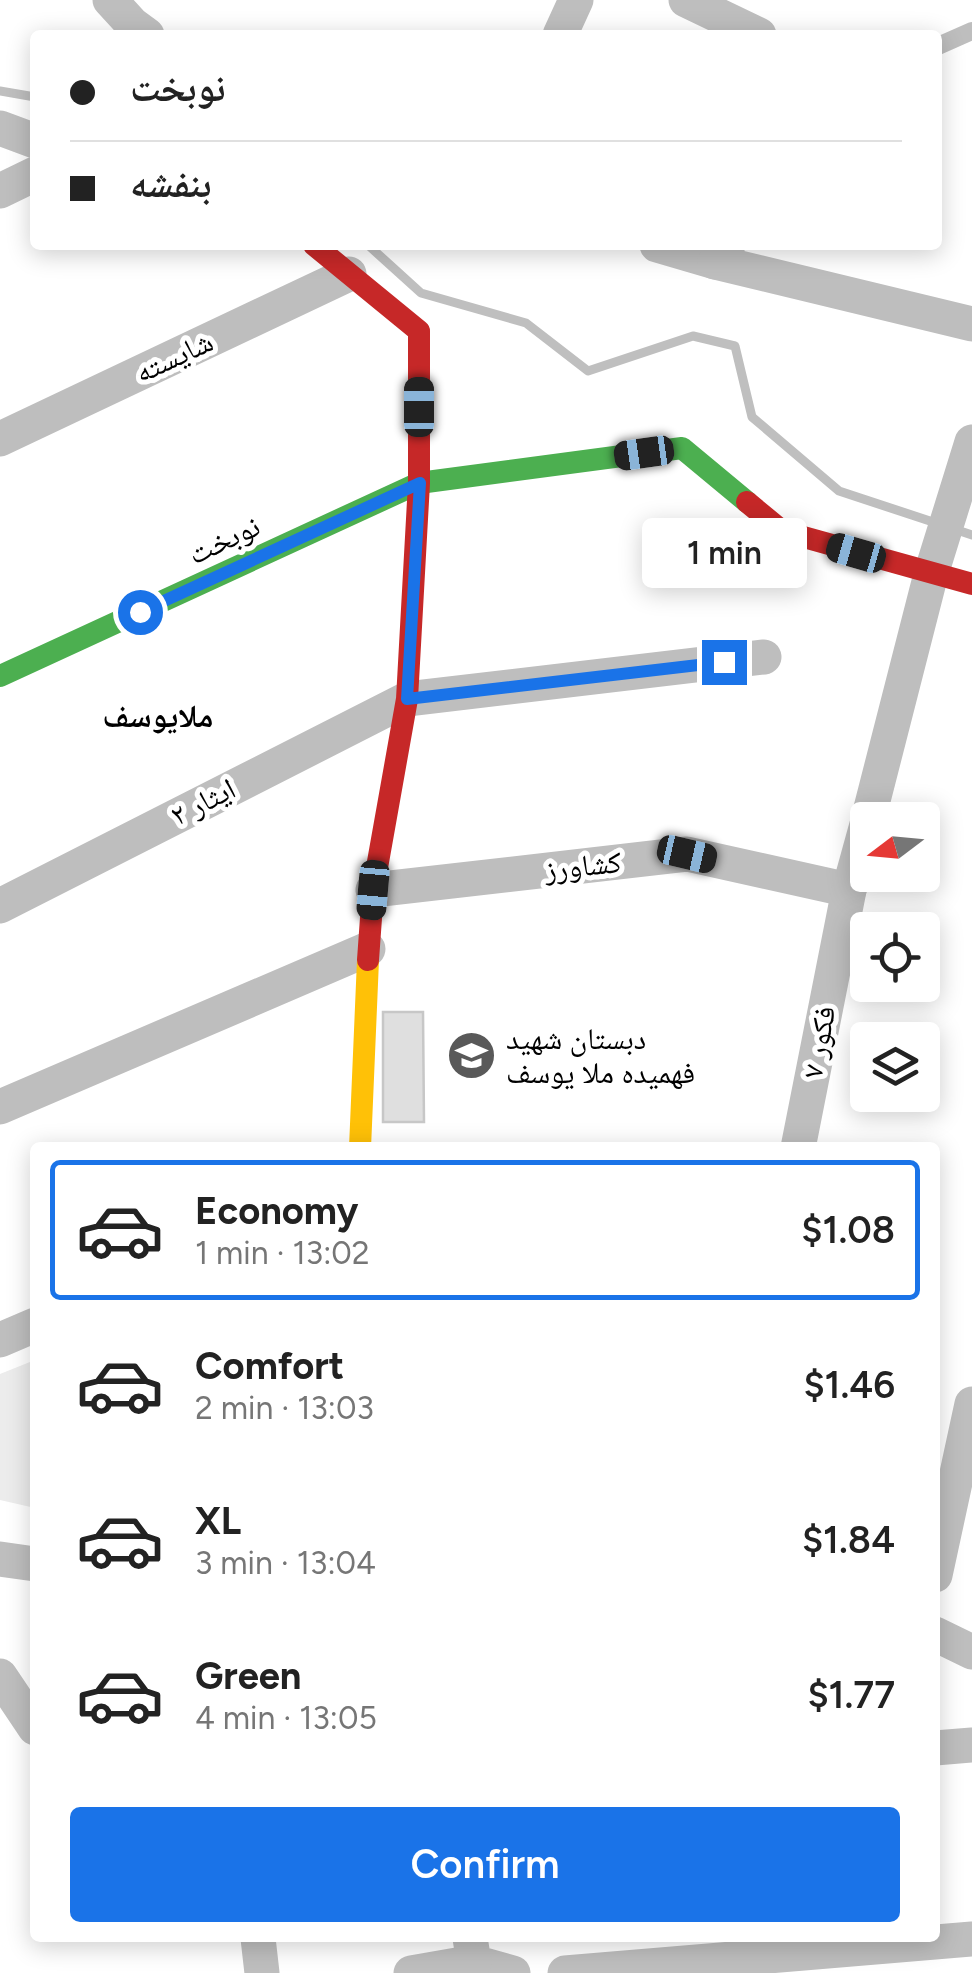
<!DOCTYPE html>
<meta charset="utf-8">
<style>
:root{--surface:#fff;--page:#f2f2f2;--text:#222;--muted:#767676;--line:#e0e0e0;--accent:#1a73e8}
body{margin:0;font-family:Figtree,"Noto Naskh Arabic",sans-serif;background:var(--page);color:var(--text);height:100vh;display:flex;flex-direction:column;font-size:38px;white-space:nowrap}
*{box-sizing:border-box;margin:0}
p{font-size:32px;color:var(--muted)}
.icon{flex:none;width:55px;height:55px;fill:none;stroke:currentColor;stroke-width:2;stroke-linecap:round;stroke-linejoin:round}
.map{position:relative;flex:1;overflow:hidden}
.drawer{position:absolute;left:30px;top:1142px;width:910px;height:800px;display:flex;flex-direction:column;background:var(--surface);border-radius:10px;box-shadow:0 5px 25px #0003}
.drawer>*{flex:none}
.guide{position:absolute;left:30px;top:30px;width:912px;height:220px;border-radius:10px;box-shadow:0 5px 25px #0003;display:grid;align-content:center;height:220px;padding:0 40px;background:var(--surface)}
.needle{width:65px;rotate:254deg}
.fabs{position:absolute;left:850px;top:802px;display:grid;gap:20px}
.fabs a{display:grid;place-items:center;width:90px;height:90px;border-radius:10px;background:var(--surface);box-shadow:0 5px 25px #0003;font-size:50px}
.end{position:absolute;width:45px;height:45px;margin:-22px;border:12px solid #1a73e8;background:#fff;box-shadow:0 0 0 5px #fff}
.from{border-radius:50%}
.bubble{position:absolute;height:70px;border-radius:10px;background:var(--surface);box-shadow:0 5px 25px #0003;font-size:32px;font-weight:600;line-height:70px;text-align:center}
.car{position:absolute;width:30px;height:60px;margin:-30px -15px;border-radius:12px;box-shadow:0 0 8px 2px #0007;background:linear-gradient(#222 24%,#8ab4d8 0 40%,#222 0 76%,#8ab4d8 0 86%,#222 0)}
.guide b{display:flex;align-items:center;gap:35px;height:95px;font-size:38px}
.guide b+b{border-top:2px solid var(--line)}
.guide i{width:25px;height:25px;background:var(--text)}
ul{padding:18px 0 0;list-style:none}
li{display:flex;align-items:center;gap:30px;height:140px;margin:0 20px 15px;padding:0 20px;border:5px solid transparent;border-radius:10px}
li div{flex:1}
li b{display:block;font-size:38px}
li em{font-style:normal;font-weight:600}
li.on{border-color:var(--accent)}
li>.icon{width:90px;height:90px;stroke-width:1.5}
.action{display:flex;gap:20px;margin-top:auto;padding:20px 40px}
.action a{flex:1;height:115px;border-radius:10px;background:var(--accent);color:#fff;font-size:40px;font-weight:600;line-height:115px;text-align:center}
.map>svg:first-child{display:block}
</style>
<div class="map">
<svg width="972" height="1973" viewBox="0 0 972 1973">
<rect width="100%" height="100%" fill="#fff"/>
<path fill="#ececec" d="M35,1360V1508L0,1500V1374Z"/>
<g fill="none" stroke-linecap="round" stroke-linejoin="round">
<g stroke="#bfbfbf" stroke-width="9">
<path d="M0,91L35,97"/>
<path d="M368,245L421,293L526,323L588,371L693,336L735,346L752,417L839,491L936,523"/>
<path d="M951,528L972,535"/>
</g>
</g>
<path fill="#dfdfdf" stroke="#c7c7c7" stroke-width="2.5" d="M383,1012H423L424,1122H383Z"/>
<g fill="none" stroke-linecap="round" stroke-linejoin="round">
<path stroke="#bebebe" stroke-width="18" d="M938,46L972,31"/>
<g stroke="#bebebe" stroke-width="35">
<path d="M110,0L132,24L147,35"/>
<path d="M686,0L759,35"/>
<path d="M560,35L576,0"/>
<path d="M0,128L35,141"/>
<path d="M0,191L35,174"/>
<path d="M657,245L715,262L728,245"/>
<path d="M715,262L972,324"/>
<path d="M0,439L349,274"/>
<path d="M868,820L931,574L972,442"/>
<path d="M373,890L687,854L849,890"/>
<path d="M0,906L407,699L764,657"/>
<path d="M0,1107L368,949"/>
<path d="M798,1148L849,890L868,821"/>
<path d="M0,1340L35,1325"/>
<path d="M0,1559L35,1564"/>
<path d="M935,1575L972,1404"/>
<path d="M935,1634L972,1652"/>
<path d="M0,1676L35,1728"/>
<path d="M935,1748L972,1745"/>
<path d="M258,1938L262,1973"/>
<path d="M470,1938L474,1962L513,1973"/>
<path d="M411,1973L474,1962"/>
<path d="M565,1973L972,1939"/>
</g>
<path stroke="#4caf50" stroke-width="22" d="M0,676L419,483L682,448L747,502"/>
<path stroke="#ffc107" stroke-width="22" d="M360,1148L368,960"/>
<g stroke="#c62828" stroke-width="22">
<path d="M314,245L419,331V483L407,699L373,890L368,960"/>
<path d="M747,502L782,531L972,584"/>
</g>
</g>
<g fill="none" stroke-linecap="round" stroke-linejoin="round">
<path stroke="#1a73e8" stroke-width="12" d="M140,612L420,483L407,699L724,662"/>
</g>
<defs>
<symbol id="school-disc" viewBox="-11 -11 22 22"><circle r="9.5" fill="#595959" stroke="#fff"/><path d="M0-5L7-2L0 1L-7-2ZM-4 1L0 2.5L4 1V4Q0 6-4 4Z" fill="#fff"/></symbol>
</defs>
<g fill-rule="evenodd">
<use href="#school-disc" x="444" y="1028" width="55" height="55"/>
</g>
<g text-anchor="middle" stroke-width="10" stroke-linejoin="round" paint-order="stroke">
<g font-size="30" fill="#000" stroke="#fff">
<text transform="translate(174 357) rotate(-25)" y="10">شایسته</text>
<text transform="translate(224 540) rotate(-25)" y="10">نوبخت</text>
<text transform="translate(203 802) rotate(-27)" y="10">ایثار ۲</text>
<text transform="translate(583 866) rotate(-6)" y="10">کشاورز</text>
<text transform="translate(819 1042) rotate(-79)" y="10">فکور ۷</text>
</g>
<g font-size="30" fill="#000" stroke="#fff" text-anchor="start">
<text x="506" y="1049">دبستان شهید<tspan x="506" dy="34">فهمیده ملا یوسف</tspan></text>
</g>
<g font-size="32" font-weight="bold" fill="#000" stroke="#fff">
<text x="158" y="727">ملایوسف</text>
</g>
</g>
</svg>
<div class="fabs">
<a><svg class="needle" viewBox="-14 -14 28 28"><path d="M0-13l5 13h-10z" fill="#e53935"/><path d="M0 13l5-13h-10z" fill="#767676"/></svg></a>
<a><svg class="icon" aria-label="locate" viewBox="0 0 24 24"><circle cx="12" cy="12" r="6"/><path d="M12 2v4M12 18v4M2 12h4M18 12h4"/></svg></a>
<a><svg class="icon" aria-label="layers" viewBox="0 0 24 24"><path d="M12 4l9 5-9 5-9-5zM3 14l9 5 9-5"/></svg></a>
</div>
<i class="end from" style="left:140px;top:612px"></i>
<i class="end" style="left:724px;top:662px"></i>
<div class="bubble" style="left:642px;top:518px;width:165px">1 min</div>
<i class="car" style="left:419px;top:407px;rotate:0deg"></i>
<i class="car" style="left:644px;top:453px;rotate:262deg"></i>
<i class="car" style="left:856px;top:553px;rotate:286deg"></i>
<i class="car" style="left:687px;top:854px;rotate:103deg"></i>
<i class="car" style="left:373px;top:890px;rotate:185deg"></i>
<div class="guide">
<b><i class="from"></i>نوبخت</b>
<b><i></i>بنفشه</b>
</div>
<section class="drawer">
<ul>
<li class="on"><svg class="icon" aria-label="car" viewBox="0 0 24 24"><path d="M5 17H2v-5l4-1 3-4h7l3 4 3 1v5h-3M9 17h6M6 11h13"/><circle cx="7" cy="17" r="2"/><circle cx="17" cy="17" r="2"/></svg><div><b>Economy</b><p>1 min · 13:02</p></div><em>$1.08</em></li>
<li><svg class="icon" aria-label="car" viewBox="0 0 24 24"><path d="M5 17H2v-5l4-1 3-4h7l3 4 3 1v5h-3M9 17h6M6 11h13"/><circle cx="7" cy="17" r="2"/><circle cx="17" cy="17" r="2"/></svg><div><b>Comfort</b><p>2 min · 13:03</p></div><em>$1.46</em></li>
<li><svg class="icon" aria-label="car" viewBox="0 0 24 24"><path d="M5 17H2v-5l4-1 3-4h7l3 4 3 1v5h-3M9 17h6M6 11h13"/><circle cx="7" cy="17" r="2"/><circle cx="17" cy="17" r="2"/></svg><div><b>XL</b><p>3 min · 13:04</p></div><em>$1.84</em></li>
<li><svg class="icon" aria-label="car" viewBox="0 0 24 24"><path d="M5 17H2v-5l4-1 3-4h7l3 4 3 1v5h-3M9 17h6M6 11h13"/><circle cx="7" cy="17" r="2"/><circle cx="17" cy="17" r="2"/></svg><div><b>Green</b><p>4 min · 13:05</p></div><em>$1.77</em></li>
</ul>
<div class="action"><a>Confirm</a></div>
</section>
</div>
